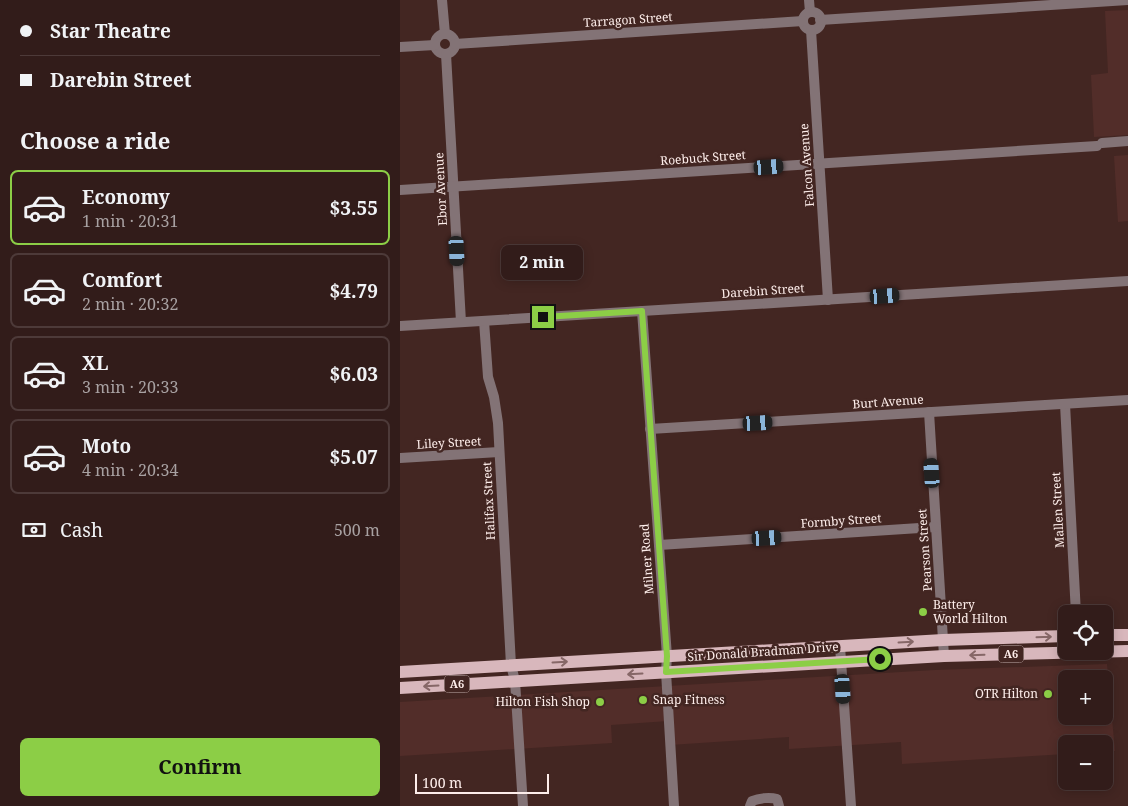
<!DOCTYPE html>
<meta charset="utf-8">
<style>
:root{--surface:#321c1a;--page:#3d2927;--text:#f1f3f6;--muted:#a8a1a2;--line:#4d3a39;--accent:#8cce46}
body{margin:0;font-family:"Noto Serif",serif;background:var(--page);color:var(--text);height:100vh;display:flex;flex-direction:column;font-size:19px;white-space:nowrap}
*{box-sizing:border-box;margin:0}
p{font-size:16px;color:var(--muted)}
.icon{flex:none;width:28px;height:28px;fill:none;stroke:currentColor;stroke-width:2;stroke-linecap:round;stroke-linejoin:round}
.map{position:relative;flex:1;overflow:hidden}
.drawer{display:flex;flex-direction:column;background:var(--surface);width:400px}
.drawer>*{flex:none}
.banner{display:grid;align-content:center;height:110px;padding:0 20px;background:var(--surface)}
.tools{position:absolute;left:658px;top:605px;display:grid;gap:10px}
.tools a{display:grid;place-items:center;width:55px;height:55px;border-radius:8px;background:var(--surface);box-shadow:0 2px 12px #0003,0 0 0 1px var(--line);font-size:25px}
.scale{position:absolute;left:15px;bottom:12px;width:134px;box-sizing:border-box;padding-left:5px;border:2px solid #fdedea;border-top:0;font-size:14px;line-height:18px;white-space:nowrap;color:#fdedea;-webkit-text-stroke:4px #432622;paint-order:stroke}
.end{position:absolute;width:22px;height:22px;margin:-11px;border:6px solid #8cce46;background:#111;box-shadow:0 0 0 2px #111}
.from{border-radius:50%}
.bubble{position:absolute;height:35px;border-radius:8px;background:var(--surface);box-shadow:0 2px 12px #0003,0 0 0 1px var(--line);font-size:16px;font-weight:700;line-height:35px;text-align:center}
.car{position:absolute;width:15px;height:30px;margin:-15px -8px;border-radius:6px;box-shadow:0 0 4px 1px #0007;background:linear-gradient(#222 24%,#8ab4d8 0 40%,#222 0 76%,#8ab4d8 0 86%,#222 0)}
.banner b{display:flex;align-items:center;gap:18px;height:48px;font-size:19px}
.banner b+b{border-top:1px solid var(--line)}
.banner i{width:12px;height:12px;background:var(--text)}
ul{padding:0;list-style:none}
li{display:flex;align-items:center;gap:15px;height:75px;margin:0 10px 8px;padding:0 10px;border:2px solid var(--line);border-radius:8px}
li div{flex:1}
li b{display:block;font-size:19px}
li em{font-style:normal;font-weight:700}
li.on{border-color:var(--accent)}
li>.icon{width:45px;height:45px;stroke-width:1.5}
h2{padding:0 20px;font-size:22px;line-height:60px}
.pay{display:flex;align-items:center;gap:12px;height:55px;padding:0 20px;font-size:19px}
.pay p{margin-inline-start:auto}
.action{display:flex;gap:10px;margin-top:auto;padding:10px 20px}
.action a{flex:1;height:58px;border-radius:8px;background:var(--accent);color:#111;font-size:20px;font-weight:700;line-height:58px;text-align:center}
main{display:flex;flex:1;min-height:0}
.map>svg:first-child{display:block}
</style>
<main>
<section class="drawer">
<div class="banner">
<b><i class="from"></i>Star Theatre</b>
<b><i></i>Darebin Street</b>
</div>
<h2>Choose a ride</h2>
<ul>
<li class="on"><svg class="icon" aria-label="car" viewBox="0 0 24 24"><path d="M5 17H2v-5l4-1 3-4h7l3 4 3 1v5h-3M9 17h6M6 11h13"/><circle cx="7" cy="17" r="2"/><circle cx="17" cy="17" r="2"/></svg><div><b>Economy</b><p>1 min · 20:31</p></div><em>$3.55</em></li>
<li><svg class="icon" aria-label="car" viewBox="0 0 24 24"><path d="M5 17H2v-5l4-1 3-4h7l3 4 3 1v5h-3M9 17h6M6 11h13"/><circle cx="7" cy="17" r="2"/><circle cx="17" cy="17" r="2"/></svg><div><b>Comfort</b><p>2 min · 20:32</p></div><em>$4.79</em></li>
<li><svg class="icon" aria-label="car" viewBox="0 0 24 24"><path d="M5 17H2v-5l4-1 3-4h7l3 4 3 1v5h-3M9 17h6M6 11h13"/><circle cx="7" cy="17" r="2"/><circle cx="17" cy="17" r="2"/></svg><div><b>XL</b><p>3 min · 20:33</p></div><em>$6.03</em></li>
<li><svg class="icon" aria-label="car" viewBox="0 0 24 24"><path d="M5 17H2v-5l4-1 3-4h7l3 4 3 1v5h-3M9 17h6M6 11h13"/><circle cx="7" cy="17" r="2"/><circle cx="17" cy="17" r="2"/></svg><div><b>Moto</b><p>4 min · 20:34</p></div><em>$5.07</em></li>
</ul>
<div class="pay"><svg class="icon" aria-label="cash" viewBox="0 0 24 24"><path d="M3 7h18v10H3z"/><circle cx="12" cy="12" r="2"/></svg>Cash<p>500 m</p></div>
<div class="action"><a>Confirm</a></div>
</section>
<div class="map">
<svg width="728" height="806" viewBox="0 0 728 806">
<rect width="100%" height="100%" fill="#432622"/>
<g fill="#522d29" fill-rule="evenodd">
<path d="M728,10V135L694,137L691,75L708,73L705,11Z"/>
<path d="M728,155V221L718,222L714,156Z"/>
<path d="M707,664L715,751L704,752V744H666V754L502,764L501,742L389,749V737L270,745L268,721L211,725L212,743L0,756V702L535,670ZM666,679H704V716H666Z"/>
</g>
<g fill="none" stroke-linecap="round" stroke-linejoin="round">
<g stroke="#837376" stroke-width="10">
<path d="M42,0L45,34"/>
<path d="M409,0L410,12"/>
<circle cx="412" cy="21" r="9"/>
<path d="M420,20L728,0"/>
<path d="M411,30L428,300"/>
<circle cx="45" cy="44" r="10"/>
<path d="M55,44L403,21"/>
<path d="M0,47L35,45"/>
<path d="M46,54L61,322"/>
<path d="M702,143L728,141"/>
<path d="M0,190L697,146"/>
<path d="M242,311L267,656L266,672L274,806"/>
<path d="M84,321L88,377L94,397L98,423L111,665L115,681L123,806"/>
<path d="M0,326L728,281"/>
<path d="M665,404L676,614"/>
<path d="M529,412L544,656"/>
<path d="M250,429L728,400"/>
<path d="M0,458L99,452"/>
<path d="M259,545L535,527"/>
<path d="M440,646L451,806"/>
<path d="M350,806L352,801C359,798 370,797 377,799L379,806"/>
</g>
<g stroke="#d8b7bc" stroke-width="12">
<path d="M704,635H728"/>
<path d="M0,672L543,640L666,636"/>
<path d="M0,688L544,656L728,651"/>
</g>
</g>
<defs><path id="oneway-shaft" d="M-6 0H5M1.5-3L5.5 0L1.5 3" fill="none" stroke-width="1.6" stroke-linecap="round" stroke-linejoin="round" transform="scale(1.25)"/></defs>
<g stroke="#866767">
<use href="#oneway-shaft" transform="translate(644 637) rotate(-2)"/>
<use href="#oneway-shaft" transform="translate(506 642) rotate(-3)"/>
<use href="#oneway-shaft" transform="translate(577 655) rotate(178)"/>
<use href="#oneway-shaft" transform="translate(160 662) rotate(-3)"/>
<use href="#oneway-shaft" transform="translate(235 674) rotate(177)"/>
<use href="#oneway-shaft" transform="translate(31 686) rotate(177)"/>
</g>
<g fill="none" stroke-linecap="round" stroke-linejoin="round">
<path stroke="#8cce46" stroke-width="6" d="M143,317L242,311L267,656L266,672L480,659"/>
</g>
<g fill="#8cce46" stroke="#432622" stroke-width="2">
<circle cx="523" cy="612" r="5"/>
<circle cx="648" cy="694" r="5"/>
<circle cx="243" cy="700" r="5"/>
<circle cx="200" cy="702" r="5"/>
</g>
<g text-anchor="middle" stroke-width="5" stroke-linejoin="round" paint-order="stroke">
<g fill="#432622" stroke="#c5b1ae" stroke-width="1">
<rect x="598.5" y="645.5" width="25" height="17" rx="4"/>
<rect x="44.5" y="675.5" width="25" height="17" rx="4"/>
</g>
<g font-size="11" font-weight="bold" fill="#fdedea">
<text x="611" y="658">A6</text>
<text x="57" y="688">A6</text>
</g>
<g font-size="12" fill="#fdedea" stroke="#432622">
<text transform="translate(228 20) rotate(-4)" y="4">Tarragon Street</text>
<text transform="translate(303 158) rotate(-4)" y="4">Roebuck Street</text>
<text transform="translate(407 165) rotate(-94)" y="4">Falcon Avenue</text>
<text transform="translate(41 189) rotate(-93)" y="4">Ebor Avenue</text>
<text transform="translate(363 291) rotate(-4)" y="4">Darebin Street</text>
<text transform="translate(488 402) rotate(-4)" y="4">Burt Avenue</text>
<text transform="translate(49 443) rotate(-3)" y="4">Liley Street</text>
<text transform="translate(89 501) rotate(-93)" y="4">Halifax Street</text>
<text transform="translate(658 510) rotate(-93)" y="4">Mallen Street</text>
<text transform="translate(441 521) rotate(-4)" y="4">Formby Street</text>
<text transform="translate(525 550) rotate(-94)" y="4">Pearson Street</text>
<text transform="translate(247 559) rotate(-94)" y="4">Milner Road</text>
<text transform="translate(363 652) rotate(-4)" y="4">Sir Donald Bradman Drive</text>
</g>
<g font-size="12" fill="#fdedea" stroke="#432622" text-anchor="start">
<text x="533" y="609">Battery<tspan x="533" dy="14">World Hilton</tspan></text>
<text x="638" y="698" text-anchor="end">OTR Hilton</text>
<text x="253" y="704">Snap Fitness</text>
<text x="190" y="706" text-anchor="end">Hilton Fish Shop</text>
</g>
</g>
</svg>
<div class="tools">
<a><svg class="icon" aria-label="locate" viewBox="0 0 24 24"><circle cx="12" cy="12" r="6"/><path d="M12 2v4M12 18v4M2 12h4M18 12h4"/></svg></a>
<a>+</a>
<a>−</a>
</div>
<div class="scale">100 m</div>
<i class="end from" style="left:480px;top:659px"></i>
<i class="end" style="left:143px;top:317px"></i>
<div class="bubble" style="left:101px;top:245px;width:82px">2 min</div>
<i class="car" style="left:369px;top:167px;rotate:86deg"></i>
<i class="car" style="left:57px;top:251px;rotate:177deg"></i>
<i class="car" style="left:485px;top:296px;rotate:86deg"></i>
<i class="car" style="left:358px;top:423px;rotate:87deg"></i>
<i class="car" style="left:532px;top:473px;rotate:356deg"></i>
<i class="car" style="left:367px;top:538px;rotate:87deg"></i>
<i class="car" style="left:443px;top:689px;rotate:176deg"></i>
</div>
</main>
